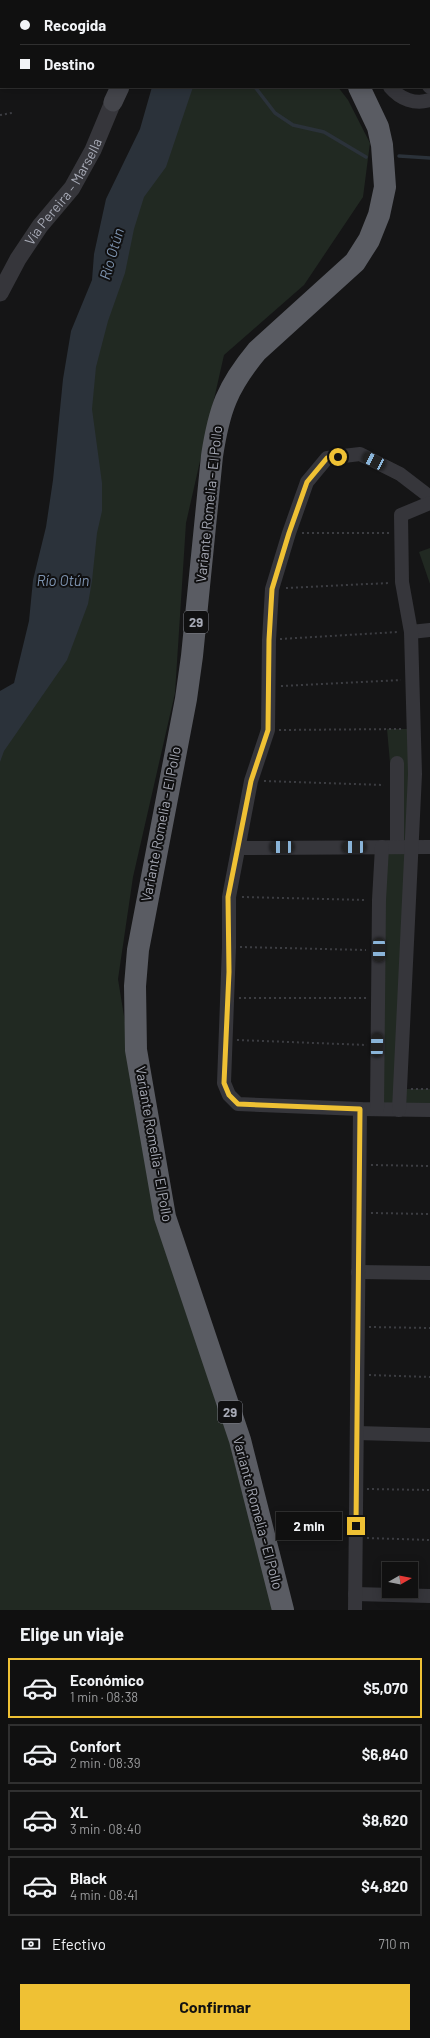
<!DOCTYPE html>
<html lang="es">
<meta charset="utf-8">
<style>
:root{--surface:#101010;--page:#1e1e1e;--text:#f1f3f6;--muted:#9c9d9f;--line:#303030;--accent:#efc134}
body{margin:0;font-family:Barlow,sans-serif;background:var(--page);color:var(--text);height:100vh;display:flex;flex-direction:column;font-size:15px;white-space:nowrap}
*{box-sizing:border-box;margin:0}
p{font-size:13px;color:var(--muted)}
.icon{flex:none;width:22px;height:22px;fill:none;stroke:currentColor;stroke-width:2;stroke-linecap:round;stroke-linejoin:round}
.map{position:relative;height:1610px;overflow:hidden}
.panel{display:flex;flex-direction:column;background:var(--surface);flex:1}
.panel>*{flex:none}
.guide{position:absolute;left:0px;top:0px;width:430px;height:88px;box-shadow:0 2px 10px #0003,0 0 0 1px var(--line);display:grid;align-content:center;height:88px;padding:0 20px;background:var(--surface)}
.needle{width:26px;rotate:81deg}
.buttons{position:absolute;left:382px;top:1562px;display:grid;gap:8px}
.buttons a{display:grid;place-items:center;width:36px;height:36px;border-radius:0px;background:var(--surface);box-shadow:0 2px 10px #0003,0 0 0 1px var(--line);font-size:20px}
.end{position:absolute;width:18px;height:18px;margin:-9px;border:5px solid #efc134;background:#111;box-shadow:0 0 0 2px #111}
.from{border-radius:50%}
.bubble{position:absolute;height:28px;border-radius:0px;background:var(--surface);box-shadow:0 2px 10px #0003,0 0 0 1px var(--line);font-size:13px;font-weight:700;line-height:28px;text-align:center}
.car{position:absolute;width:12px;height:24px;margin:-12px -6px;border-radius:5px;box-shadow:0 0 3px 1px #0007;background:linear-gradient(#222 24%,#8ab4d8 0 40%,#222 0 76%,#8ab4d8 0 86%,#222 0)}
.guide b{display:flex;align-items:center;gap:14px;height:38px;font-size:15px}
.guide b+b{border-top:1px solid var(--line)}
.guide i{width:10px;height:10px;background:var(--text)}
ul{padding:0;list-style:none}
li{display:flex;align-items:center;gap:12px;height:60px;margin:0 8px 6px;padding:0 12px;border:2px solid var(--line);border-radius:0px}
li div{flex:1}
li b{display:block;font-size:15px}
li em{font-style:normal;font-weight:700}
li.active{border-color:var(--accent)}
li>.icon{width:36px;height:36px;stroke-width:1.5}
h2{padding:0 20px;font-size:18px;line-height:48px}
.pay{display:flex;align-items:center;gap:10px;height:44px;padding:0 20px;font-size:15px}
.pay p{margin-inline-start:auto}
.primary-button{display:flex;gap:8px;margin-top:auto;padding:8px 20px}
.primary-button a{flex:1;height:46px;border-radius:0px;background:var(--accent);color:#111;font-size:16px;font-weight:700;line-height:46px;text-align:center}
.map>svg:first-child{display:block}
</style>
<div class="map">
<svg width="430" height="1610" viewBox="0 0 430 1610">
<rect width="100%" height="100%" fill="#151516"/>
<g fill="#212922">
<path d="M175,87H338L348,100L370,143L363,197L304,285L224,355L186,523L175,693L133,877L118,979L144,1140L280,1610H0V736L42,696L83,372L118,237Z"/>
<path d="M430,548V584L419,552Z"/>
<path d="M387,729H413L399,1089H430V1110L377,1109L382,847H392V785Z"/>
</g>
<path fill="#2b323a" d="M152,87H193L166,167L144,197L134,229L125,273L108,321L96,367L92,409L102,483V511L97,533L92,581L88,604L67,660L4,751L0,762V691L14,683L29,621L33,580L46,527L53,480L63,379L71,331L92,280L94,254L106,199L140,129Z"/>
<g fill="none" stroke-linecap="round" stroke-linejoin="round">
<g stroke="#2b323a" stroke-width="3.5">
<path d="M255,87L275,113L293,125L324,132L366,157"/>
<path d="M399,156L430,158"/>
</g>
<g stroke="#3c3d42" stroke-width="2" stroke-dasharray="2 3" stroke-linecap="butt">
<path d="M0,22L1,21"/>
<path d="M0,69H1"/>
<path d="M0,115L12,113"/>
<path d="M302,533H390"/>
<path d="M286,588L389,583"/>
<path d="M280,639L398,632"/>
<path d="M281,686L401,680"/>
<path d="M279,730L401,729"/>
<path d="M264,781L384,785"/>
<path d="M242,897L367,900"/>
<path d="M240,947L366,950"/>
<path d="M239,998H367"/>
<path d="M237,1040L367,1045"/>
<path d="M411,1089H430"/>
<path d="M371,1165L430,1166"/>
<path d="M371,1213L430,1214"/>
<path d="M369,1327L430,1328"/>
<path d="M369,1375L430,1377"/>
<path d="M367,1489L430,1490"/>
<path d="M367,1538L430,1540"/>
</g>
<path stroke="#36363b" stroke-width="7" d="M361,0V1"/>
<g stroke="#36363b" stroke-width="14">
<path d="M429,86L430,87"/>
<path d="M390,87C400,99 415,105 430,100"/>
<path d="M430,497L400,474L360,454L327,458L307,482L289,533L272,589L269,640L268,730L251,781L229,897V947L224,1083L229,1095L238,1104L360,1109L430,1110"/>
<path d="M411,632L430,630"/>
<path d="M397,763V847"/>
<path d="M239,848L430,847"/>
<path d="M377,1109L379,900L382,847"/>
<path d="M399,1110L415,774L411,632L402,582L401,515L430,503"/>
<path d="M358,1272L430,1273"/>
<path d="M357,1433L430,1435"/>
<path d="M355,1594L430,1596"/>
<path d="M355,1610L360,1109"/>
</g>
<path stroke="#36363b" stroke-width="17" id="s1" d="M0,293L18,259L40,226L72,188L93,150L113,102"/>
<g stroke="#44454b" stroke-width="19">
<path d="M320,0L322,1"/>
<path d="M128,1V0"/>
<path d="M149,1L150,0"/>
<path d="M113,102L120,87"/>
</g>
<g stroke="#5a5c63" stroke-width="22">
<path d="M277,0L278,1"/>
<path d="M283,1610L240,1440L165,1217L136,1050L135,986L138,950L186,699L192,656L212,456C219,410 227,387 257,351L355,262L369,240L379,215L385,187L382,145L378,127L359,87"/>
</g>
</g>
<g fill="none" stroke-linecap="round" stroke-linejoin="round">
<path stroke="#efc134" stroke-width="5" d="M338,457L327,458L307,482L289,533L272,589L269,640L268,730L251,781L228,897L229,972L224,1083L229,1095L238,1104L360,1109L356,1526"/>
</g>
<g text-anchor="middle" stroke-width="4" stroke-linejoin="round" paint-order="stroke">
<g fill="#101011" stroke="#7a7c84" stroke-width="1">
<rect x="184" y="611" width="24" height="22" rx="3"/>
<rect x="218" y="1401" width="24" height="22" rx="3"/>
</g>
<g font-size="13" font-weight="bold" fill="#a7aab6">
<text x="196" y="627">29</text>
<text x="230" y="1417">29</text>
</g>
<g font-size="14" fill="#a7aab6" stroke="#101011">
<text dy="5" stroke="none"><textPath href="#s1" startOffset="120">Vía Pereira - Marsella</textPath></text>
<text transform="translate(209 504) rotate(-84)" y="5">Variante Romelia - El Pollo</text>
<text transform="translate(161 824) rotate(-79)" y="5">Variante Romelia - El Pollo</text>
<text transform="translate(154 1144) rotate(80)" y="5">Variante Romelia - El Pollo</text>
<text transform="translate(258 1513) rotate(75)" y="5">Variante Romelia - El Pollo</text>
</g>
<g font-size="15" font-style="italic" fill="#7e94b1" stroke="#101011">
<text transform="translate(112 254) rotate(-74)" y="5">Río Otún</text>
<text x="63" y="586">Río Otún</text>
</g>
</g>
</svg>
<div class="buttons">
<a><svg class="needle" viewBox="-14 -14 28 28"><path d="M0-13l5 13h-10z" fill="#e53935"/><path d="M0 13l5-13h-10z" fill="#9c9d9f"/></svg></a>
</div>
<i class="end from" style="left:338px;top:457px"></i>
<i class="end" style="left:356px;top:1526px"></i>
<div class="bubble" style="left:276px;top:1512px;width:66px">2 min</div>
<i class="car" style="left:374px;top:461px;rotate:296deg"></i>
<i class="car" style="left:282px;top:847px;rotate:270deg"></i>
<i class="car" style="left:354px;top:847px;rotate:270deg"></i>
<i class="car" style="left:379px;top:950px;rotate:180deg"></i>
<i class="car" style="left:377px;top:1045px;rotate:1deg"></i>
<div class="guide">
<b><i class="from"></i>Recogida</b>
<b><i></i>Destino</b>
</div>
</div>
<section class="panel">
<h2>Elige un viaje</h2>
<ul>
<li class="active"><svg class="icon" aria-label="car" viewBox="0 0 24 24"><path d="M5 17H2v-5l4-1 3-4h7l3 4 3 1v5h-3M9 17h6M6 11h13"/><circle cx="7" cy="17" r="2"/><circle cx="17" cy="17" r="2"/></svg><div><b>Económico</b><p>1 min · 08:38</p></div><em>$5,070</em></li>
<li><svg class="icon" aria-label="car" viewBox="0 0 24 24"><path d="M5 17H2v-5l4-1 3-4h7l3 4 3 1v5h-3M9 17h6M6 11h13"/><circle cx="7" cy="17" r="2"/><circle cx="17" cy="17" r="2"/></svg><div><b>Confort</b><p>2 min · 08:39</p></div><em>$6,840</em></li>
<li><svg class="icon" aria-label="car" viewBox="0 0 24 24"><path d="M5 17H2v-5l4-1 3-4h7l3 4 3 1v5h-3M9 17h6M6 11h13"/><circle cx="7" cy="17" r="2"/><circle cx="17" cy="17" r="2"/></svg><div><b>XL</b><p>3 min · 08:40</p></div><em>$8,620</em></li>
<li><svg class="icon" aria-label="car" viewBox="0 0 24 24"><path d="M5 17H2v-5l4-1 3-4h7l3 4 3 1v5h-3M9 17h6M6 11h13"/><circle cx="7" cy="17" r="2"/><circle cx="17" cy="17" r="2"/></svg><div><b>Black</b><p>4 min · 08:41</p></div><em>$4,820</em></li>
</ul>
<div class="pay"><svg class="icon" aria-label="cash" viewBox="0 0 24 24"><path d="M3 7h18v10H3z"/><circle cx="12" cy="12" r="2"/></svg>Efectivo<p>710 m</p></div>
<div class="primary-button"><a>Confirmar</a></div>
</section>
